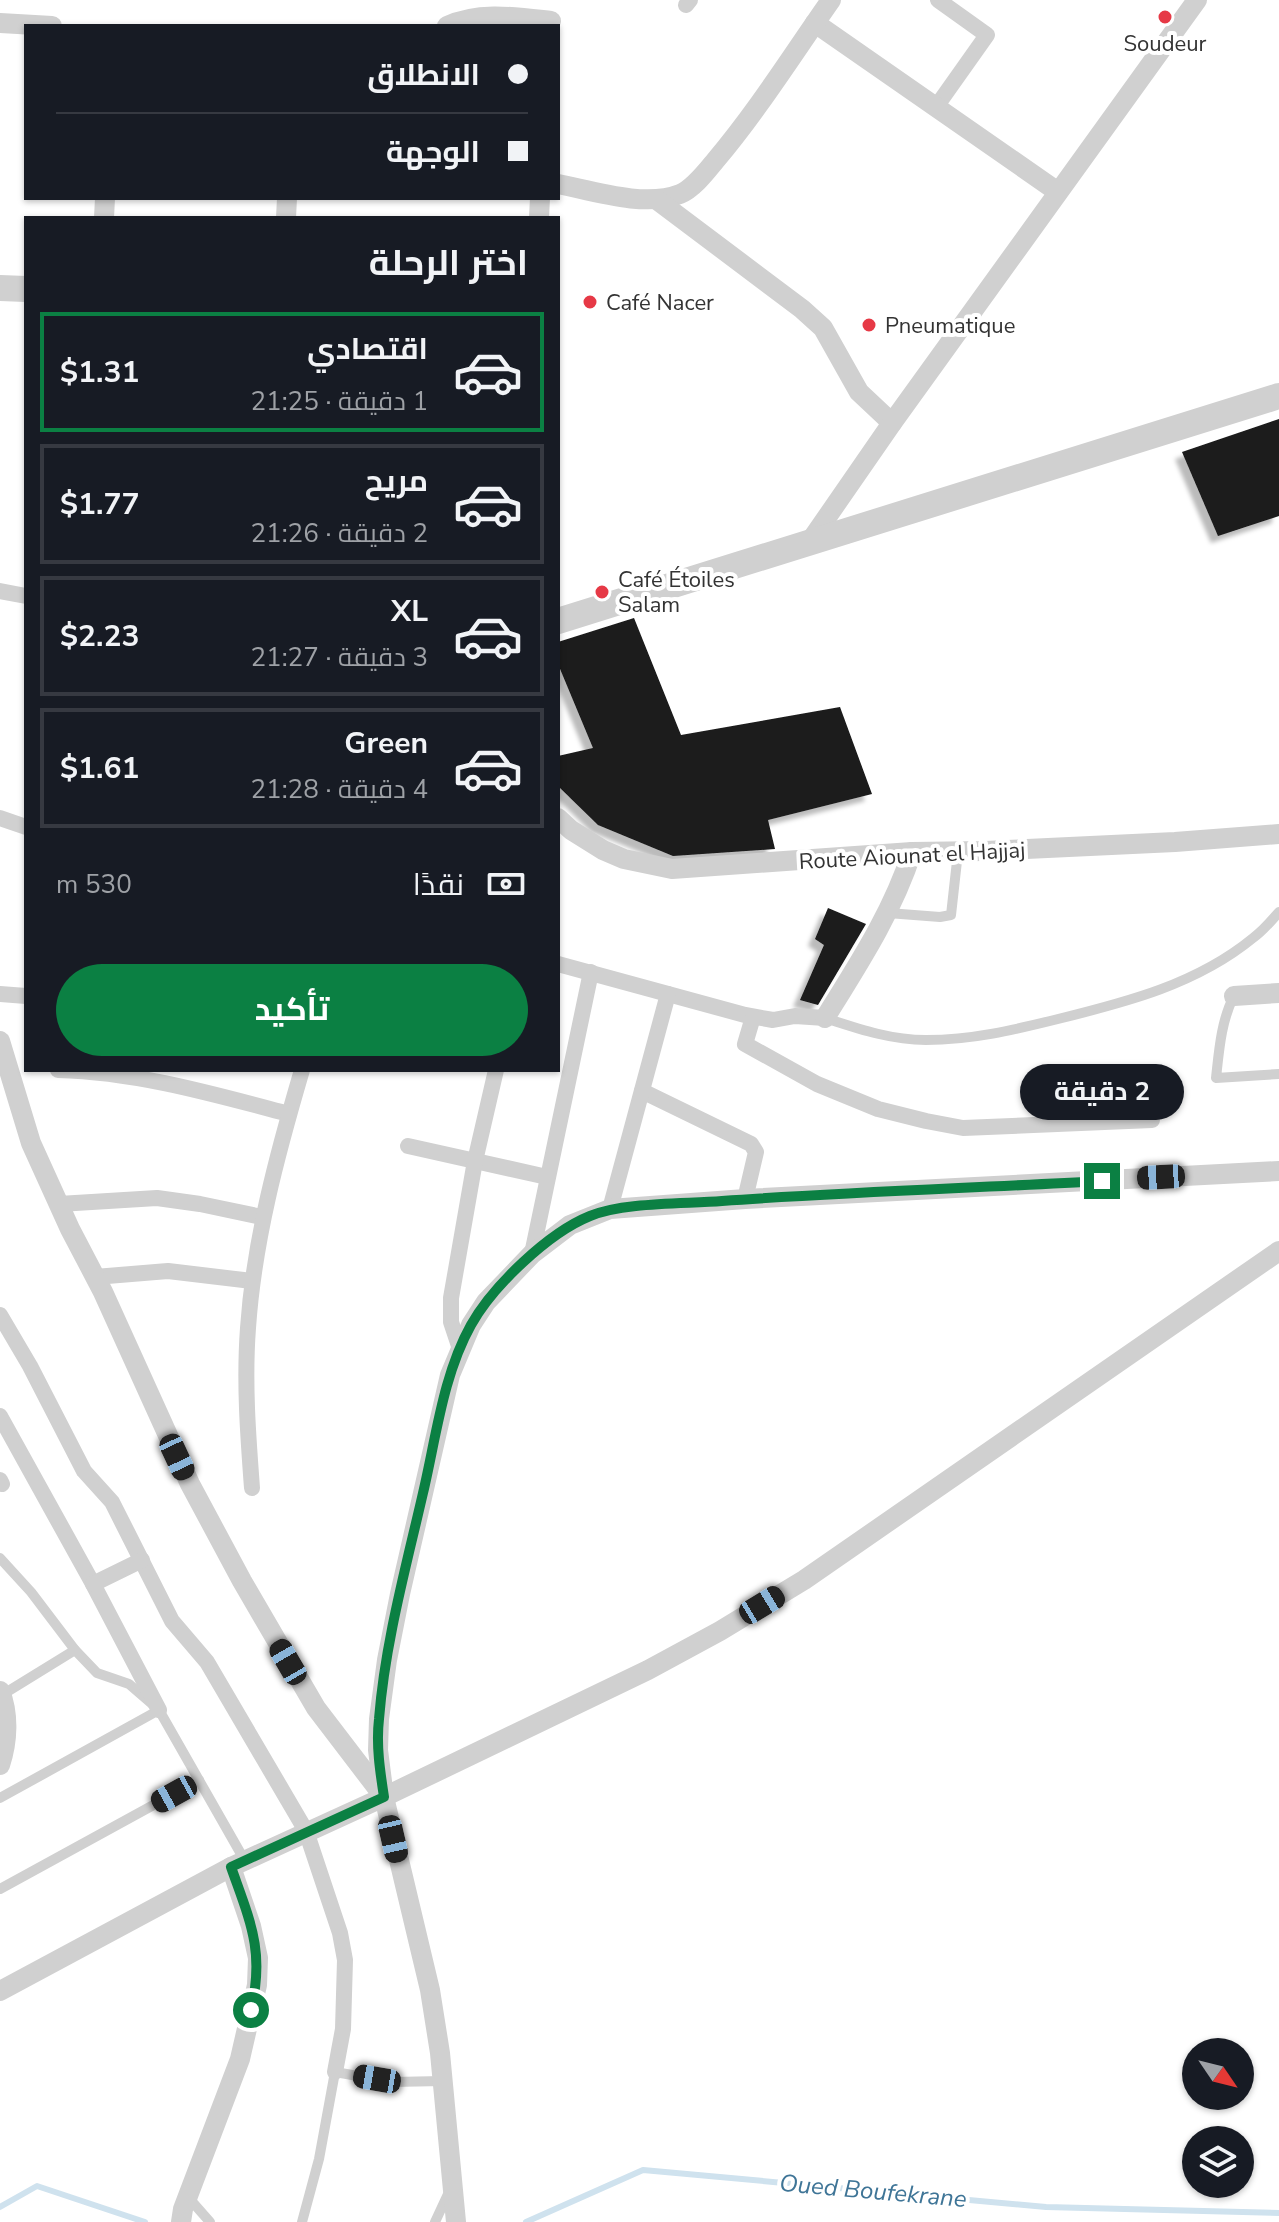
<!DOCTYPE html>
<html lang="ar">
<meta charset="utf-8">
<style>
:root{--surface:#171b24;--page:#20242c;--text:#f1f3f6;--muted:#9ea1a6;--line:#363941;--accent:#0b8043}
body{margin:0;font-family:"Nunito Sans",Cairo,sans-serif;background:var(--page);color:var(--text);direction:rtl;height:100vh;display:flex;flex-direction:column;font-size:30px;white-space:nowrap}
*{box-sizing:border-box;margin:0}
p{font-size:26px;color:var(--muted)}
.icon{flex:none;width:44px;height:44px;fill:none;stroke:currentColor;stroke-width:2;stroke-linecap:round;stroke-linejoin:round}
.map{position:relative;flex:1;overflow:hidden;direction:ltr}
.side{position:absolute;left:24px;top:216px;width:536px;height:856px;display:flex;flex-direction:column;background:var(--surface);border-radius:0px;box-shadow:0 2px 6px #0004;direction:rtl}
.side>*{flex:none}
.hud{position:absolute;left:24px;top:24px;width:536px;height:176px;border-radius:0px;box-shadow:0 2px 6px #0004;direction:rtl;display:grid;align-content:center;height:176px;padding:0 32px;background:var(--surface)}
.needle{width:52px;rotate:125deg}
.tools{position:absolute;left:1182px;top:2038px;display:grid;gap:16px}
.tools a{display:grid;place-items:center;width:72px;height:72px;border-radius:50%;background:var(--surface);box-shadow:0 2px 6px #0004;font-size:40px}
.end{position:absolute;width:36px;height:36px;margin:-18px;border:10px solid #0b8043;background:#fff;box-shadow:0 0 0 4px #fff}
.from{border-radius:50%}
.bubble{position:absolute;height:56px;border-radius:28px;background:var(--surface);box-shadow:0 2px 6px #0004;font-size:26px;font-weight:700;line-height:56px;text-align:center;direction:rtl}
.car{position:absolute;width:24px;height:48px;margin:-24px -12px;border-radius:10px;box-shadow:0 0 6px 2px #0007;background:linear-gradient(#222 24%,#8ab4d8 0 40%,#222 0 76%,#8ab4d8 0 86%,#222 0)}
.hud b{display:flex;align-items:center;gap:28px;height:76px;font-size:30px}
.hud b+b{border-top:2px solid var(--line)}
.hud i{width:20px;height:20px;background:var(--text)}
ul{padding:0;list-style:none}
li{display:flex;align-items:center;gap:24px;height:120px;margin:0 16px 12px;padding:0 16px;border:4px solid var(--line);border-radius:0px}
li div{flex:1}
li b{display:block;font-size:30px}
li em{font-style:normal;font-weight:700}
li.on{border-color:var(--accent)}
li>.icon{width:72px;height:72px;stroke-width:1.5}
h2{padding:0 32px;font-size:36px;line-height:96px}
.pay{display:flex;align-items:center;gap:20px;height:88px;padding:0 32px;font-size:30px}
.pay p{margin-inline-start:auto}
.button{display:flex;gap:16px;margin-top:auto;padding:16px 32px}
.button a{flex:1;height:92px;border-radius:48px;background:var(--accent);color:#fff;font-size:32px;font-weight:700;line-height:92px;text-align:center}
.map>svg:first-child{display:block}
</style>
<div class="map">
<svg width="1279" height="2222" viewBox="0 0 1279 2222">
<defs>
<filter id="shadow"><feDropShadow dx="-7" dy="7" stdDeviation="2" flood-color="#0004"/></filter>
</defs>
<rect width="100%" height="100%" fill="#fff"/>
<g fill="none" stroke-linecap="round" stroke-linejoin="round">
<g stroke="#cfe2ee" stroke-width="6">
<path d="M0,2207L37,2186L145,2222"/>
<path d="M526,2222L643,2170L1046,2207L1279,2213"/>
</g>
</g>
<g fill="#1a1a1a" filter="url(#shadow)">
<path d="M1279,419V516L1218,536L1182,452Z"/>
<path d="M634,618L681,735L840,707L872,794L768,820L775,849L673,856L598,825L558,786V756L593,748L558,664V642Z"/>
<path d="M828,908L866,924L818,1005L800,1000L824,945L815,939Z"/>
</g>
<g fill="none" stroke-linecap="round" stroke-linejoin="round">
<g stroke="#d0d0d0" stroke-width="10">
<path d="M888,913L940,917L951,915L958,852"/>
<path d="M1234,996C1221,1021 1219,1051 1216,1078L1279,1074"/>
<path d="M825,1018C859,1029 891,1040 926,1040C972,1040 1014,1030 1058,1019C1127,1002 1197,984 1253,938C1263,931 1271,921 1279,912"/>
<path d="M0,1558L31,1592L75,1650"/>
<path d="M2,1695L75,1650L97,1673L129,1684L159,1710L245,1861"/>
<path d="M0,1798L159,1710"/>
<path d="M0,1889L199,1780"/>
<path d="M188,2197L210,2222"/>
<path d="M302,2222L319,2159L335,2072L392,2082L443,2081"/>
<path d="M435,2222L448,2194"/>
</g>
<g stroke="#d0d0d0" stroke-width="16">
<path d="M686,5L690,0"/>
<path d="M936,107L987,35L938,0"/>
<path d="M0,591L26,596"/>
<path d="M0,818L26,827"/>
<path d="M558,964L745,1015L773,1020L795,1016L825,1018"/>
<path d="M0,994L26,996"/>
<path d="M753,1017L745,1044L817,1084L878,1109L926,1121L963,1128L1152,1120"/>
<path d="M58,1070C137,1072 213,1094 289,1114"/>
<path d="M642,1091L751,1144L756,1152L745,1199"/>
<path d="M408,1146L547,1177"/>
<path d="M59,1204L157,1198L200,1204L262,1217"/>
<path d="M610,1209L668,994"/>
<path d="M532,1254L591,972"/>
<path d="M95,1277L168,1271L252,1281"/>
<path d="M0,1315L30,1366L84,1471L112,1502L172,1621L207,1662L306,1831L340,1933L345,1960L343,2029L335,2072"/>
<path d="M460,1349L451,1322V1298L475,1161L496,1070"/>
<path d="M0,1416L93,1584L159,1710"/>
<path d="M0,1480L2,1484"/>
<path d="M252,1488C248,1435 244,1382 248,1328C254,1240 277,1155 302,1070"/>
<path d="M93,1584L142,1560"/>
</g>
<g stroke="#d0d0d0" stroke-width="20">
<path d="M0,23L52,26"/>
<path d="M815,23L1058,192"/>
<path d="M447,26C479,11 516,17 551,21"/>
<path d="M558,184C593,191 645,208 680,194C693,189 706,172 715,161C758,110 793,54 831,0"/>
<path d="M657,200L802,309L823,328L859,392L892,423"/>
<path d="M104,218L105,198"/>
<path d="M286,218L287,198"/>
<path d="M539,218L540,198"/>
<path d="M809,543L892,423L1197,0"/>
<path d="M558,818L571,830L603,850L624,859L672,869L912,852L985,851L1175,842L1279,834"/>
<path d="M1234,996L1279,993"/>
<path d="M825,1018C859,963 892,913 912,852"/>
<path d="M0,1041L31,1143L70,1229L103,1292L190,1484L242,1581L316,1708L384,1797"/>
<path d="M0,1691C9,1714 8,1741 0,1765"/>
<path d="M0,1991L231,1867L384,1797L648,1670L720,1631L804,1580L1279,1251"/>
<path d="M181,2222L183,2209L240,2059L257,1985L258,1958L251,1926L231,1867"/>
<path d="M456,2222L440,2053L430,1990L384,1797L378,1750L379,1719L387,1660L400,1594L450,1375L471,1325L486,1302L532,1254L570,1225L610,1209L745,1199L1279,1171"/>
</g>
<g stroke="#d0d0d0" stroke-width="26">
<path d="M0,288L26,289"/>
<path d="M558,621L1279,396"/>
</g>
</g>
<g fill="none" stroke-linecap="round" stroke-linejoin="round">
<path stroke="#0b8043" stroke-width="10" d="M251,2010C265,1951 250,1921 231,1867L384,1797C380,1771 376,1745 379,1719C385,1643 406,1567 423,1493C436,1438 443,1375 471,1325C493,1286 548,1233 590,1216C623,1202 684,1204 722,1201C848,1192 976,1188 1102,1181"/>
</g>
<g fill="#e63946" stroke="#fff" stroke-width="3">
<circle cx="1165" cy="17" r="8"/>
<circle cx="590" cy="302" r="8"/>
<circle cx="869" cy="325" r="8"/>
<circle cx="602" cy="592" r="8"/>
</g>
<g text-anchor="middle" stroke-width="8" stroke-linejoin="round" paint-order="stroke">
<g font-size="22" fill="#333" stroke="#fff" text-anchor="start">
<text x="1165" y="51" text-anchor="middle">Soudeur</text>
<text x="606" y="310">Café Nacer</text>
<text x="885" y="333">Pneumatique</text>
<text x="618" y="587">Café Étoiles<tspan x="618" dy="25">Salam</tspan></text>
</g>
<g font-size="22" fill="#333" stroke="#fff">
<text transform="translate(912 855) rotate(-3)" y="8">Route Aiounat el Hajjaj</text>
</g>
<g font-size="24" font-style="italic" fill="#3f7597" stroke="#fff">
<text transform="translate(873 2191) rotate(5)" y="8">Oued Boufekrane</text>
</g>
</g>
</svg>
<div class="tools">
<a><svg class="needle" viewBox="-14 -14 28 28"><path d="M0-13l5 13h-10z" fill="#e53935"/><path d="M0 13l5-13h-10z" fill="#9ea1a6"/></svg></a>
<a><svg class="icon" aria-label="layers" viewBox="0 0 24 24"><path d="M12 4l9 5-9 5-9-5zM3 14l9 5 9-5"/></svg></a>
</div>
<i class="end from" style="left:251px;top:2010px"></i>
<i class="end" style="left:1102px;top:1181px"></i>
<div class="bubble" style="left:1020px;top:1064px;width:164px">2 دقيقة</div>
<i class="car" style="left:1161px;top:1177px;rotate:267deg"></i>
<i class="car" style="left:177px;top:1457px;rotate:155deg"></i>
<i class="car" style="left:762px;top:1605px;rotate:59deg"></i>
<i class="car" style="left:288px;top:1662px;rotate:330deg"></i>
<i class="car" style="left:174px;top:1794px;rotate:241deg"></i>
<i class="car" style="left:393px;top:1839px;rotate:167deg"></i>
<i class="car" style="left:377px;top:2079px;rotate:280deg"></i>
<div class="hud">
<b><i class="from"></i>الانطلاق</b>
<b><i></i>الوجهة</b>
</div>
<section class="side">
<h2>اختر الرحلة</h2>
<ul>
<li class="on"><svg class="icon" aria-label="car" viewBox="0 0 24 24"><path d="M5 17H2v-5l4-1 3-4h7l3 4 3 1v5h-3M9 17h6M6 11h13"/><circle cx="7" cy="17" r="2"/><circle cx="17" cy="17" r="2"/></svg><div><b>اقتصادي</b><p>1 دقيقة · 21:25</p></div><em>$1.31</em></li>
<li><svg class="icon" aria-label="car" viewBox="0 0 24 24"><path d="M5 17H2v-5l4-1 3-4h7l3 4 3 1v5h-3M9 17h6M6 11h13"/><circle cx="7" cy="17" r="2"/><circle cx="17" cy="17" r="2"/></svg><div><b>مريح</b><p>2 دقيقة · 21:26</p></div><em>$1.77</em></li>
<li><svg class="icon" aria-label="car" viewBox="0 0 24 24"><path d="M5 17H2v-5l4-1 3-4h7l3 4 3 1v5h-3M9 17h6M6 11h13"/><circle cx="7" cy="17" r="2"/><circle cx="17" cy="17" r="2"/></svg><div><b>XL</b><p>3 دقيقة · 21:27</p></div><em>$2.23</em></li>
<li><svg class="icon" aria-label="car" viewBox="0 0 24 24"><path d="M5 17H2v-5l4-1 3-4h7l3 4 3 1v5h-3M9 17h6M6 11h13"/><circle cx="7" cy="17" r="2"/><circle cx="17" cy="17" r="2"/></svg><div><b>Green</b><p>4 دقيقة · 21:28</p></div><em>$1.61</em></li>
</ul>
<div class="pay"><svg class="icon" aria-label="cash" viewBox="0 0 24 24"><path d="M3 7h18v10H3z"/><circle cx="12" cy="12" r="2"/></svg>نقدًا<p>530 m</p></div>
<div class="button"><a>تأكيد</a></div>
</section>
</div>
